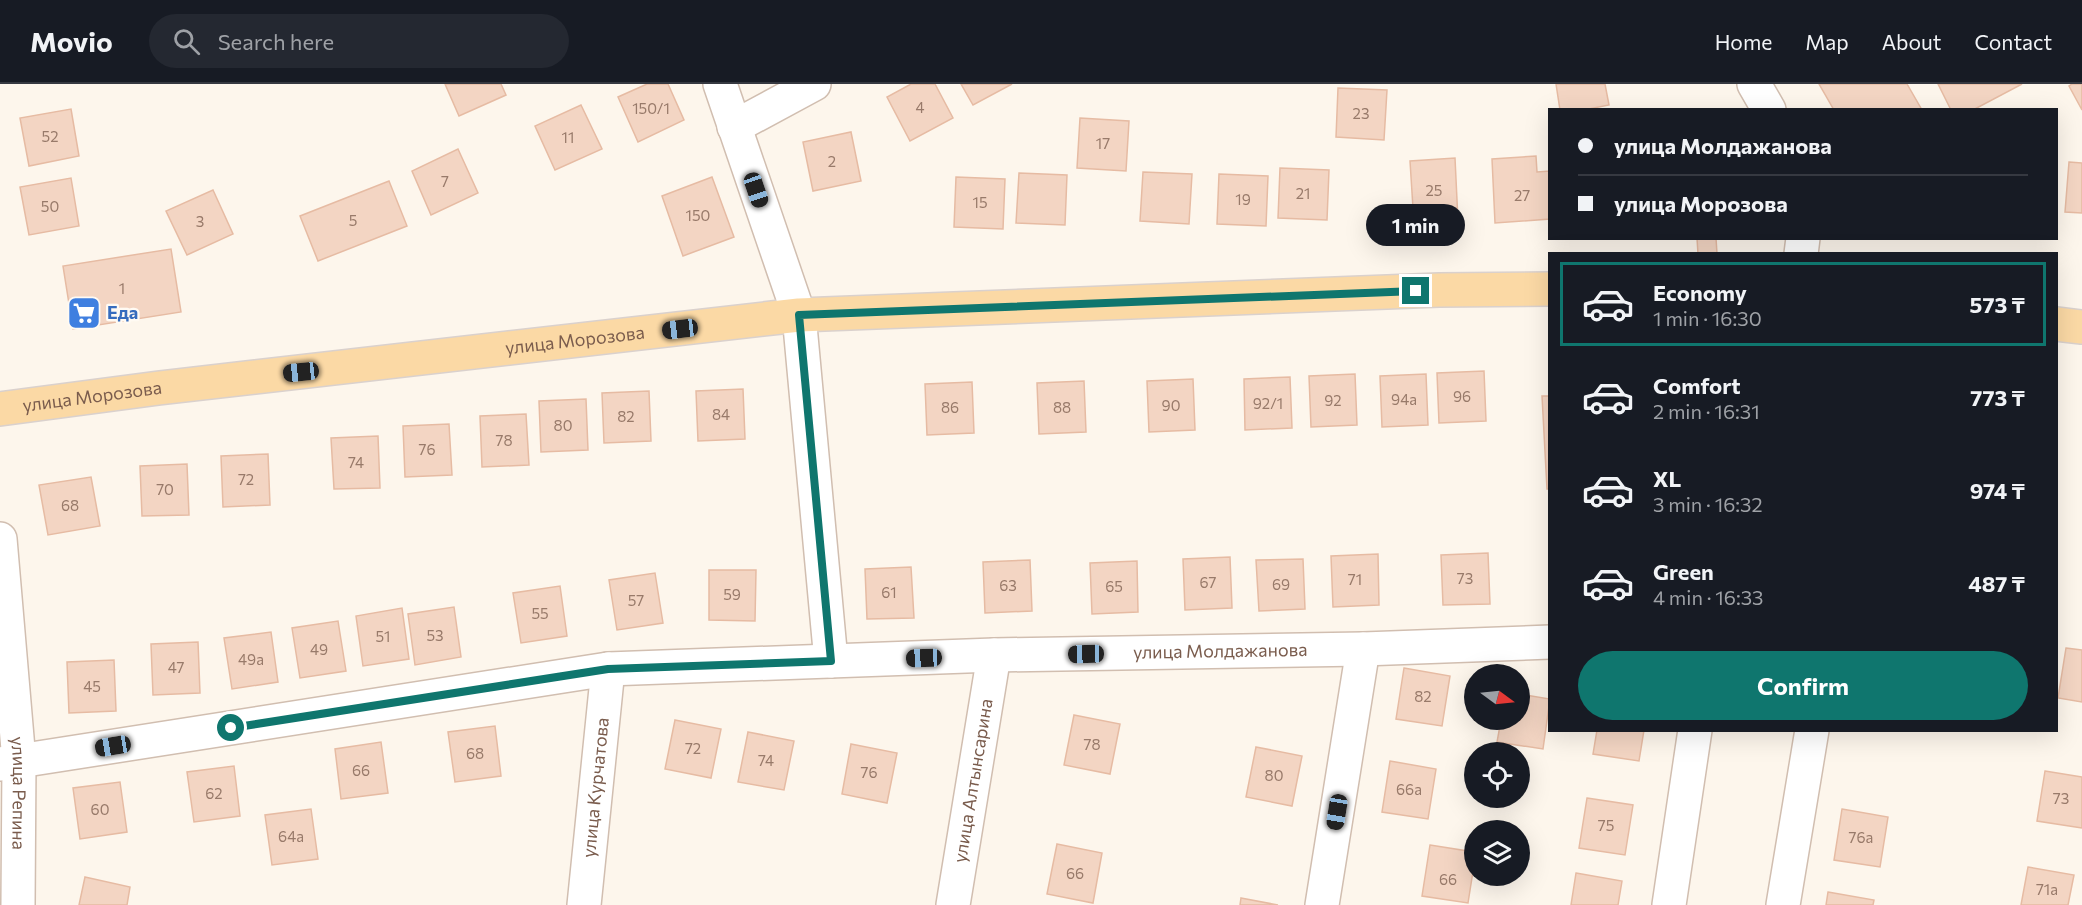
<!DOCTYPE html>
<meta charset="utf-8">
<style>
:root{--surface:#171b24;--page:#242831;--text:#f1f3f6;--muted:#9ea1a6;--line:#363941;--accent:#0f766e}
body{margin:0;font-family:Commissioner,sans-serif;background:var(--page);color:var(--text);height:100vh;display:flex;flex-direction:column;font-size:22px;white-space:nowrap}
*{box-sizing:border-box;margin:0}
p{font-size:20px;color:var(--muted)}
.icon{flex:none;width:33px;height:33px;fill:none;stroke:currentColor;stroke-width:2;stroke-linecap:round;stroke-linejoin:round}
.map{position:relative;flex:1;overflow:hidden}
.details{position:absolute;left:1548px;top:168px;width:510px;height:480px;display:flex;flex-direction:column;background:var(--surface);border-radius:0px;box-shadow:0 6px 24px #0002}
.details>*{flex:none}
.top-card{position:absolute;left:1548px;top:24px;width:510px;height:132px;border-radius:0px;box-shadow:0 6px 24px #0002;display:grid;align-content:center;height:132px;padding:0 30px;background:var(--surface)}
.needle{width:39px;rotate:105deg}
.controls{position:absolute;left:1464px;top:580px;display:grid;gap:12px}
.controls a{display:grid;place-items:center;width:66px;height:66px;border-radius:50%;background:var(--surface);box-shadow:0 6px 24px #0002;font-size:30px}
.end{position:absolute;width:27px;height:27px;margin:-14px;border:8px solid #0f766e;background:#fff;box-shadow:0 0 0 3px #fff}
.from{border-radius:50%}
.bubble{position:absolute;height:42px;border-radius:21px;background:var(--surface);box-shadow:0 6px 24px #0002;font-size:20px;font-weight:700;line-height:42px;text-align:center}
.car{position:absolute;width:18px;height:36px;margin:-18px -9px;border-radius:8px;box-shadow:0 0 4px 2px #0007;background:linear-gradient(#222 24%,#8ab4d8 0 40%,#222 0 76%,#8ab4d8 0 86%,#222 0)}
.top-card b{display:flex;align-items:center;gap:21px;height:57px;font-size:22px}
.top-card b+b{border-top:2px solid var(--line)}
.top-card i{width:15px;height:15px;background:var(--text)}
ul{padding:10px 0 0;list-style:none}
li{display:flex;align-items:center;gap:18px;height:84px;margin:0 12px 9px;padding:0 18px;border:3px solid transparent;border-radius:0px}
li div{flex:1}
li b{display:block;font-size:22px}
li em{font-style:normal;font-weight:700}
li.on{border-color:var(--accent)}
li>.icon{width:54px;height:54px;stroke-width:1.5}
.action{display:flex;gap:12px;margin-top:auto;padding:12px 30px}
.action a{flex:1;height:69px;border-radius:36px;background:var(--accent);color:#fff;font-size:24px;font-weight:700;line-height:69px;text-align:center}
header{display:flex;align-items:center;gap:36px;box-sizing:border-box;height:84px;padding:0 30px;background:var(--surface);border-bottom:2px solid var(--line)}
header strong{font-size:28px}
nav{display:flex;gap:33px;margin-inline-start:auto;font-size:21px}
.search{width:420px;height:54px;background:var(--page);display:flex;align-items:center;gap:15px;box-sizing:border-box;padding:0 21px;border-radius:33px;color:var(--muted);font-size:22px}
.map>svg:first-child{display:block}
</style>
<header>
<strong>Movio</strong>
<div class="search"><svg class="icon" aria-label="search" viewBox="0 0 24 24"><circle cx="10" cy="10" r="6"/><path d="M15 15l6 6"/></svg>Search here</div>
<nav><a>Home</a><a>Map</a><a>About</a><a>Contact</a></nav>
</header>
<div class="map">
<svg width="2082" height="821" viewBox="0 0 2082 821">
<rect width="100%" height="100%" fill="#fdf6ec"/>
<g fill="#f3d5c3" stroke="#e6bba3" stroke-width="1.5">
<path d="M445,0H501L506,11L459,32Z"/>
<path d="M647,0H668L684,36L638,58L618,13Z"/>
<path d="M911,0H935L953,34L910,57L887,13Z"/>
<path d="M961,0H1012L973,21Z"/>
<path d="M1556,0H1605L1609,21L1584,26H1560Z"/>
<path d="M1819,0H1907L1922,26H1834Z"/>
<path d="M1938,0H2022L1973,26H1951Z"/>
<path d="M2072,0H2082V26L2069,2Z"/>
<path d="M1338,4L1387,6L1384,56L1336,53Z"/>
<path d="M581,21L602,65L555,86L535,42Z"/>
<path d="M71,25L79,72L29,82L20,34Z"/>
<path d="M1080,34L1129,37L1126,87L1077,84Z"/>
<path d="M851,48L861,97L813,107L803,58Z"/>
<path d="M458,65L478,109L431,131L412,87Z"/>
<path d="M1536,72L1537,88L1550,87V135L1495,139L1492,75Z"/>
<path d="M1455,74L1458,137L1414,140L1410,77Z"/>
<path d="M2069,78L2082,79V129L2065,128Z"/>
<path d="M1280,84L1329,86L1327,136L1278,134Z"/>
<path d="M1143,88L1192,90L1189,140L1140,137Z"/>
<path d="M1019,89L1067,91L1065,141L1016,139Z"/>
<path d="M1219,90L1268,92L1266,142L1217,140Z"/>
<path d="M712,93L734,153L683,172L662,112Z"/>
<path d="M956,93L1005,95L1003,145L954,143Z"/>
<path d="M71,94L79,142L29,151L20,103Z"/>
<path d="M389,97L407,142L318,177L300,132Z"/>
<path d="M213,106L233,150L187,171L166,127Z"/>
<path d="M1697,154H1716L1717,170H1698Z"/>
<path d="M171,165L181,228L73,245L63,182Z"/>
<path d="M1484,287L1486,337L1439,339L1437,289Z"/>
<path d="M1355,290L1357,341L1311,343L1309,292Z"/>
<path d="M1426,290L1428,341L1382,343L1380,292Z"/>
<path d="M1290,293L1292,344L1245,346L1244,295Z"/>
<path d="M1193,295L1195,346L1149,348L1147,297Z"/>
<path d="M1084,297L1086,348L1039,350L1037,299Z"/>
<path d="M972,298L974,349L927,351L925,300Z"/>
<path d="M743,305L745,355L698,357L696,307Z"/>
<path d="M649,307L651,357L604,359L602,309Z"/>
<path d="M1542,312H1550V405H1547Z"/>
<path d="M586,315L588,366L541,368L539,317Z"/>
<path d="M526,330L529,381L482,383L480,332Z"/>
<path d="M449,340L452,391L405,393L403,342Z"/>
<path d="M378,352L380,404L334,405L331,354Z"/>
<path d="M268,370L270,421L223,423L221,372Z"/>
<path d="M187,380L189,431L142,432L140,382Z"/>
<path d="M91,393L100,442L48,451L39,401Z"/>
<path d="M1488,469L1490,520L1443,521L1441,471Z"/>
<path d="M1378,470L1379,521L1333,523L1331,472Z"/>
<path d="M1230,473L1232,524L1185,526L1183,475Z"/>
<path d="M1303,475L1305,525L1259,527L1256,476Z"/>
<path d="M1030,476L1032,527L985,529L983,478Z"/>
<path d="M1137,477L1138,528L1092,530L1090,479Z"/>
<path d="M911,483L914,534L867,535L865,485Z"/>
<path d="M709,486H756L755,537L709,536Z"/>
<path d="M655,489L663,539L617,546L609,496Z"/>
<path d="M560,502L567,552L521,559L513,509Z"/>
<path d="M454,523L461,573L415,581L408,530Z"/>
<path d="M402,524L409,575L363,582L356,532Z"/>
<path d="M338,537L346,587L300,594L292,544Z"/>
<path d="M271,548L278,598L232,605L224,554Z"/>
<path d="M198,558L200,609L153,611L151,560Z"/>
<path d="M2066,564L2082,566V618L2058,614Z"/>
<path d="M114,576L116,627L69,629L67,578Z"/>
<path d="M1404,584L1450,592L1442,642L1396,635Z"/>
<path d="M1520,610L1550,615L1543,665L1497,658L1501,636H1520Z"/>
<path d="M1074,631L1120,640L1110,690L1064,681Z"/>
<path d="M675,636L721,645L711,694L665,685Z"/>
<path d="M495,642L501,692L455,698L448,648Z"/>
<path d="M1597,646H1644L1639,677L1593,670Z"/>
<path d="M748,648L794,657L784,706L738,698Z"/>
<path d="M381,658L388,709L341,715L335,665Z"/>
<path d="M851,660L897,669L887,719L842,710Z"/>
<path d="M1256,663L1302,672L1292,722L1246,713Z"/>
<path d="M1390,677L1436,685L1428,735L1382,728Z"/>
<path d="M234,682L240,732L194,738L187,688Z"/>
<path d="M2045,687L2082,693V744L2037,737Z"/>
<path d="M120,698L127,748L80,755L73,704Z"/>
<path d="M1587,714L1633,721L1625,771L1579,764Z"/>
<path d="M311,725L318,775L272,781L265,731Z"/>
<path d="M1842,725L1888,733L1880,783L1834,776Z"/>
<path d="M1057,760L1102,769L1093,819L1047,810Z"/>
<path d="M1430,761L1474,768V781L1468,819L1422,812Z"/>
<path d="M2028,783L2074,791L2068,821H2021Z"/>
<path d="M1576,789L1622,797L1618,821H1571Z"/>
<path d="M85,793L130,803L127,821H79Z"/>
<path d="M1828,808L1874,816L1873,821H1826Z"/>
<path d="M1241,814L1278,821H1240Z"/>
</g>
<g fill="none" stroke-linecap="round" stroke-linejoin="round">
<defs>
<g id="minor">
<path d="M720,0L799,231L831,577"/>
<path d="M1754,0L1769,26"/>
<path d="M734,43L814,0"/>
<path d="M1801,170L1803,154"/>
<path id="s1" d="M0,455L19,677L18,821"/>
<path id="s2" d="M0,680L608,585L994,571L1363,565L1550,558"/>
<path id="s3" d="M584,821L608,585"/>
<path id="s4" d="M953,821L994,571"/>
<path d="M1322,821L1363,565"/>
<path d="M1669,821L1695,646"/>
<path d="M1783,821L1812,646"/>
</g>
<g id="major">
<path d="M2056,240L2082,243"/>
<path id="s5" d="M0,325L159,304L799,231L1439,206L1550,205"/>
</g>
</defs>
<use href="#minor" stroke="#d1beb0" stroke-width="36"/>
<use href="#major" stroke="#dad1cd" stroke-width="36"/>
<use href="#minor" stroke="#fff" stroke-width="33"/>
<use href="#major" stroke="#fbd9a5" stroke-width="33"/>
</g>
<g fill="none" stroke-linecap="round" stroke-linejoin="round">
<path stroke="#0f766e" stroke-width="8" d="M231,644L608,585L831,577L799,231L1416,207"/>
</g>
<defs>
<symbol id="supermarket-square" viewBox="-11 -11 22 22"><rect x="-9" y="-9" width="18" height="18" rx="4" fill="#3f7fe0" stroke="#fffaf3"/><path d="M-6-5.5h2.5l.6 2H6L4.5 2H-2.5L-4.4-4H-6ZM-1.5 3.2a1.3 1.3 0 1 0 .1 0ZM3 3.2a1.3 1.3 0 1 0 .1 0Z" fill="#fff"/></symbol>
</defs>
<g fill-rule="evenodd">
<use href="#supermarket-square" x="65" y="210" width="38" height="38"/>
</g>
<g text-anchor="middle" stroke-width="4.5" stroke-linejoin="round" paint-order="stroke">
<g font-size="15" fill="#987a6a">
<text x="920" y="29">4</text>
<text x="651" y="30">150/1</text>
<text x="1361" y="35">23</text>
<text x="50" y="58">52</text>
<text x="568" y="59">11</text>
<text x="1103" y="65">17</text>
<text x="832" y="83">2</text>
<text x="445" y="103">7</text>
<text x="1434" y="112">25</text>
<text x="1303" y="115">21</text>
<text x="1522" y="117">27</text>
<text x="1243" y="121">19</text>
<text x="980" y="124">15</text>
<text x="50" y="128">50</text>
<text x="698" y="137">150</text>
<text x="353" y="142">5</text>
<text x="200" y="143">3</text>
<text x="122" y="210">1</text>
<text x="1462" y="318">96</text>
<text x="1404" y="321">94а</text>
<text x="1333" y="322">92</text>
<text x="1268" y="325">92/1</text>
<text x="1171" y="327">90</text>
<text x="950" y="329">86</text>
<text x="1062" y="329">88</text>
<text x="721" y="336">84</text>
<text x="626" y="338">82</text>
<text x="563" y="347">80</text>
<text x="504" y="362">78</text>
<text x="427" y="371">76</text>
<text x="356" y="384">74</text>
<text x="246" y="401">72</text>
<text x="165" y="411">70</text>
<text x="70" y="427">68</text>
<text x="1465" y="500">73</text>
<text x="1355" y="501">71</text>
<text x="1208" y="504">67</text>
<text x="1281" y="506">69</text>
<text x="1008" y="507">63</text>
<text x="1114" y="508">65</text>
<text x="889" y="514">61</text>
<text x="732" y="516">59</text>
<text x="636" y="522">57</text>
<text x="540" y="535">55</text>
<text x="435" y="557">53</text>
<text x="383" y="558">51</text>
<text x="319" y="571">49</text>
<text x="251" y="581">49а</text>
<text x="176" y="589">47</text>
<text x="92" y="608">45</text>
<text x="1423" y="618">82</text>
<text x="1092" y="666">78</text>
<text x="693" y="670">72</text>
<text x="475" y="675">68</text>
<text x="766" y="682">74</text>
<text x="361" y="692">66</text>
<text x="869" y="694">76</text>
<text x="1274" y="697">80</text>
<text x="1409" y="711">66а</text>
<text x="214" y="715">62</text>
<text x="2061" y="720">73</text>
<text x="100" y="731">60</text>
<text x="1606" y="747">75</text>
<text x="291" y="758">64а</text>
<text x="1861" y="759">76а</text>
<text x="1075" y="795">66</text>
<text x="1448" y="801">66</text>
<text x="2047" y="811">71а</text>
</g>
<g font-size="18" font-weight="bold" fill="#366cbe" stroke="#fffaf3" text-anchor="start">
<text x="107" y="235">Еда</text>
</g>
<g font-size="18" fill="#7a5c4d" stroke="#fffaf3">
<text dy="6" stroke="none"><textPath href="#s5" startOffset="579">улица Морозова</textPath></text>
<text dy="6" stroke="none"><textPath href="#s5" startOffset="93">улица Морозова</textPath></text>
<text dy="6" stroke="none"><textPath href="#s2" startOffset="1228">улица Молдажанова</textPath></text>
<text dy="6" stroke="none"><textPath href="#s4" startOffset="126">улица Алтынсарина</textPath></text>
<text dy="6" stroke="none"><textPath href="#s3" startOffset="118">улица Курчатова</textPath></text>
<text dy="6" stroke="none"><textPath href="#s1" startOffset="255">улица Репина</textPath></text>
</g>
</g>
</svg>
<div class="controls">
<a><svg class="needle" viewBox="-14 -14 28 28"><path d="M0-13l5 13h-10z" fill="#e53935"/><path d="M0 13l5-13h-10z" fill="#9ea1a6"/></svg></a>
<a><svg class="icon" aria-label="locate" viewBox="0 0 24 24"><circle cx="12" cy="12" r="6"/><path d="M12 2v4M12 18v4M2 12h4M18 12h4"/></svg></a>
<a><svg class="icon" aria-label="layers" viewBox="0 0 24 24"><path d="M12 4l9 5-9 5-9-5zM3 14l9 5 9-5"/></svg></a>
</div>
<i class="end from" style="left:231px;top:644px"></i>
<i class="end" style="left:1416px;top:207px"></i>
<div class="bubble" style="left:1366px;top:120px;width:99px">1 min</div>
<i class="car" style="left:756px;top:106px;rotate:161deg"></i>
<i class="car" style="left:680px;top:245px;rotate:263deg"></i>
<i class="car" style="left:301px;top:288px;rotate:264deg"></i>
<i class="car" style="left:1086px;top:570px;rotate:269deg"></i>
<i class="car" style="left:924px;top:574px;rotate:268deg"></i>
<i class="car" style="left:113px;top:662px;rotate:261deg"></i>
<i class="car" style="left:1337px;top:728px;rotate:189deg"></i>
<div class="top-card">
<b><i class="from"></i>улица Молдажанова</b>
<b><i></i>улица Морозова</b>
</div>
<section class="details">
<ul>
<li class="on"><svg class="icon" aria-label="car" viewBox="0 0 24 24"><path d="M5 17H2v-5l4-1 3-4h7l3 4 3 1v5h-3M9 17h6M6 11h13"/><circle cx="7" cy="17" r="2"/><circle cx="17" cy="17" r="2"/></svg><div><b>Economy</b><p>1 min · 16:30</p></div><em>573 ₸</em></li>
<li><svg class="icon" aria-label="car" viewBox="0 0 24 24"><path d="M5 17H2v-5l4-1 3-4h7l3 4 3 1v5h-3M9 17h6M6 11h13"/><circle cx="7" cy="17" r="2"/><circle cx="17" cy="17" r="2"/></svg><div><b>Comfort</b><p>2 min · 16:31</p></div><em>773 ₸</em></li>
<li><svg class="icon" aria-label="car" viewBox="0 0 24 24"><path d="M5 17H2v-5l4-1 3-4h7l3 4 3 1v5h-3M9 17h6M6 11h13"/><circle cx="7" cy="17" r="2"/><circle cx="17" cy="17" r="2"/></svg><div><b>XL</b><p>3 min · 16:32</p></div><em>974 ₸</em></li>
<li><svg class="icon" aria-label="car" viewBox="0 0 24 24"><path d="M5 17H2v-5l4-1 3-4h7l3 4 3 1v5h-3M9 17h6M6 11h13"/><circle cx="7" cy="17" r="2"/><circle cx="17" cy="17" r="2"/></svg><div><b>Green</b><p>4 min · 16:33</p></div><em>487 ₸</em></li>
</ul>
<div class="action"><a>Confirm</a></div>
</section>
</div>
